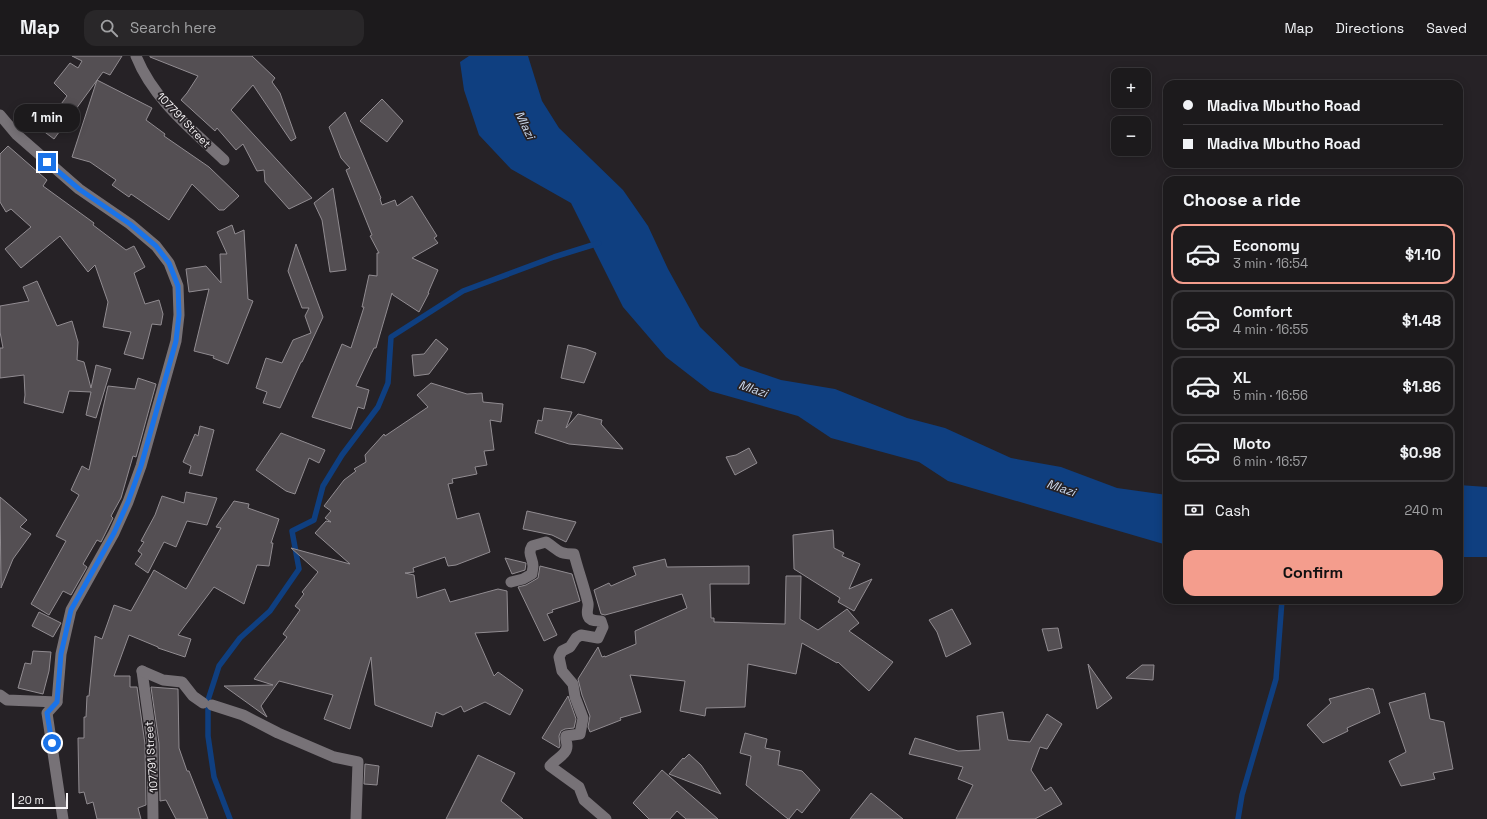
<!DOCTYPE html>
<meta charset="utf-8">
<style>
:root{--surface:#1c1a1c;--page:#292729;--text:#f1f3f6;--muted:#a0a1a3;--line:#3a383b;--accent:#f49d8d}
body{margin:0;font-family:"Space Grotesk",sans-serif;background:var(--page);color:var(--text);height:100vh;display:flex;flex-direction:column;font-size:15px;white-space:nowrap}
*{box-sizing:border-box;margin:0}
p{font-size:13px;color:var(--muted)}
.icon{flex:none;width:22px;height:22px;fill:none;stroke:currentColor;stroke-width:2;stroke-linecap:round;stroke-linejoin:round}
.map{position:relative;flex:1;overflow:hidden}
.side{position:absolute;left:1163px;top:120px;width:300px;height:428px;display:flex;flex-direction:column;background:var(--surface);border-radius:12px;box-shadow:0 2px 10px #0003,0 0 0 1px var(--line)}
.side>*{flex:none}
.guide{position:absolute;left:1163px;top:24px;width:300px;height:88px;border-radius:12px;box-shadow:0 2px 10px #0003,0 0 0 1px var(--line);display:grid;align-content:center;height:88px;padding:0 20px;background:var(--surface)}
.buttons{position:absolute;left:1111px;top:12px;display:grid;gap:8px}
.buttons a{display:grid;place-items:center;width:40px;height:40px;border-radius:8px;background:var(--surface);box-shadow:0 2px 10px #0003,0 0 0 1px var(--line);font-size:20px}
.scale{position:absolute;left:12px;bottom:10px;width:56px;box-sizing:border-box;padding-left:4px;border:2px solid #f7f4f6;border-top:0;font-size:11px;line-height:14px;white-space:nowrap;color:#f7f4f6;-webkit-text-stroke:3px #262226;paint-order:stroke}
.end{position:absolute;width:18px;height:18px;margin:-9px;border:5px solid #1a73e8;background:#fff;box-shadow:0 0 0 2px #fff}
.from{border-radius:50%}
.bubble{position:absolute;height:28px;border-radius:12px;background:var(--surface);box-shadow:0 2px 10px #0003,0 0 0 1px var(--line);font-size:13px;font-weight:800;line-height:28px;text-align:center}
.guide b{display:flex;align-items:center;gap:14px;height:38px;font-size:15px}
.guide b+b{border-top:1px solid var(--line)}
.guide i{width:10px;height:10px;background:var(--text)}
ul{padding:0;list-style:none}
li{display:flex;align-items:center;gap:12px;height:60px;margin:0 8px 6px;padding:0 12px;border:2px solid var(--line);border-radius:12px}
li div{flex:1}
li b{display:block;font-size:15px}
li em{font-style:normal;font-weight:800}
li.selected{border-color:var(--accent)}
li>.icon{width:36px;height:36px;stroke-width:1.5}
h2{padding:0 20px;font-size:18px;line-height:48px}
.pay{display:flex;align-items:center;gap:10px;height:44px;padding:0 20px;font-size:15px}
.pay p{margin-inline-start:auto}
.button{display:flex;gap:8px;margin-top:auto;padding:8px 20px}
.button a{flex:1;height:46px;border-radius:12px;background:var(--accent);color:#111;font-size:16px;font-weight:800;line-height:46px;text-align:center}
header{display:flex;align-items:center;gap:24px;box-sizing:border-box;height:56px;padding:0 20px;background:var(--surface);border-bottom:1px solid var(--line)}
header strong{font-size:19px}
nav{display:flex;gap:22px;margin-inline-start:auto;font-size:14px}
.search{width:280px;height:36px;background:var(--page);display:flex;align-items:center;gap:10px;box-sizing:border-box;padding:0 14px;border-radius:12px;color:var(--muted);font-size:15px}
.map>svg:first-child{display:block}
</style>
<header>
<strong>Map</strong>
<div class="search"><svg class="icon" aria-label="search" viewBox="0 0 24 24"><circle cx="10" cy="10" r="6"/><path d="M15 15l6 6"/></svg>Search here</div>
<nav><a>Map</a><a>Directions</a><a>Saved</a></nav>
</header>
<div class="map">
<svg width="1487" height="763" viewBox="0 0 1487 763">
<rect width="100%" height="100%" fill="#262226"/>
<g fill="#0f3f80">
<path d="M469,0H528L542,45L559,72L623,134L648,170L668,213L700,271L740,310L781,324L835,333L907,362L945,372L1011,402L1061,411L1117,432L1167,439V489L948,425L919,406L831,382L798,360L710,335L666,301L623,251L571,147L511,113L479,79L464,34L460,6Z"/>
<path d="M1459,429L1487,431V501H1459Z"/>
</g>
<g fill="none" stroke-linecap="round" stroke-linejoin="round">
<g stroke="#0f3f80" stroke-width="5.5">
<path d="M230,763L214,721L208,680V644L219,610L240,582L270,555L299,513L292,475L314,464L323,430L342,399L378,351L388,327L391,281L463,235L554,201L599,187"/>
<path d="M1238,763L1242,739L1276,623L1282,544"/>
</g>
</g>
<g fill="#544f53" stroke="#918c91">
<path d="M72,0H122L110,19L103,16L54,83L42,74L67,40L54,27L70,7L78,12L82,5Z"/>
<path d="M150,0H252L275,22L272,26L280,37L296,82L291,85L253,29L231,54L312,142L289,153L265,126L264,114L257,115L243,88L236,94L217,72L215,75L181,44L187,37L198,20L150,1Z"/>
<path d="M97,24L152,52L146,64L165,78L164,80L209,111L239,140L224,154H219L192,128L169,164L131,138L129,141L112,129L116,124L90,106L72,101Z"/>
<path d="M382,43L403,65L387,86L360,65Z"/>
<path d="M345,56L381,142L380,143L382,149L395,144L397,150L412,140L437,180L434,182L438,187L412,202L438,214L428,237H429L419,256L393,239L392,237L376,292H374L356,330L369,334L364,353L358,351L351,373L312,361L342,288L351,292L364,251H362L369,219L377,220V197H379L370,180L372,179L346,114L350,112L341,102L329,71Z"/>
<path d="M8,90L47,124L43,130L94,167L93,169L126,194L134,190L145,211L134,217L145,248L159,244L163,258L161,269L152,268L143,303L124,298L131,276L103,271L108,246L95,209L88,216L60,180L21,212L5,193L31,171L11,153L6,156L0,146V98Z"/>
<path d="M333,132L346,214L330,216L322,164L314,147Z"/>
<path d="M232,169L235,178L244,174L248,243L253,245L228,308L213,302L214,300L194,295L209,233L189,236L186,213L206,210L221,227L220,198H227L217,176Z"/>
<path d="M296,188L323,261L302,306H301L280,352L263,347L267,336L256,332L266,302L282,307L293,284L311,277L305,260L309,252H302L288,215Z"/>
<path d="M37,225L57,270L72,265L78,286L77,304L84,306L91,332L96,309L111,313L96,362L86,359L91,336L69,335L63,357L24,347L25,339L24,319L0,322V292H3L0,276V250L29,245L23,231Z"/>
<path d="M436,283L448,293L429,318L414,320L412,299L424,298Z"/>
<path d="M568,289L586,293L596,297L584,327L561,322Z"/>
<path d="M138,322L156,328L136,401L133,400L121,442L111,460L113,462L101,486L97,484L83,508L87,511L71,539L63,535L49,559L31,548L66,485L56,480L79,439L71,434L82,410L89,414L108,330L135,333Z"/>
<path d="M431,327L467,338L482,337L483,346L503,348L501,366L490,364L494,394L484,395L487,409L475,411L477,418L452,423L453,427L448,428L457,463L479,457L490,496L456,509L448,510L445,501L413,512L414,516L405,517L414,519L417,542L445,533L450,546L498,533L507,535L508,575L475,577L494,620L498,616L523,634L510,659L485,646L464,656L461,650L443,659L436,656L432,671L375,649L371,601L350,673L324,663L333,639L279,625L261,650L267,661L224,630L273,629L254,623L287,581L283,578L300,554L295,550L304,538L302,536L318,516L291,492L350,508L315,477L326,465L331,466L325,462L331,455L324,450L344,424L356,415L354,413L366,406L365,399L384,378L385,380L428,351L417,339Z"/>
<path d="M544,352L572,356L566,372L578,358L602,364L601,368L623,393L569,388L535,377L538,364L542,365Z"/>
<path d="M200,370L214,374L202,420L189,417L191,410L183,406L195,378L198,380Z"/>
<path d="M281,377L325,394L319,407L309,402L295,438L286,435L256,414Z"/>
<path d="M749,392L757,407L735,419L726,401L736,399Z"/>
<path d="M186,436L217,442L207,469L187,465L176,491L164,486L148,517L135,508L142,498L138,495L144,486L141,485L155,459L162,440L184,447Z"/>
<path d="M0,441L27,464L20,471L31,478L13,503L1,532Z"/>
<path d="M234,445L249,448L248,452L279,463L271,487H273L269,510L257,509L244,548L214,531L178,579L191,583L185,601L158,592V591L129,579L114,620H130V631H137L145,688L146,749L138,752L141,763H97L93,746L87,748L84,736L79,737L78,682H84V661H86L87,640H89L95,580L102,583L114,549L131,555L154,514L186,533L221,472L216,471Z"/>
<path d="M527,455L576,466L566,486L552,479L523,473Z"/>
<path d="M833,474L834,492L844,497L842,500L860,508L849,533L872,523L854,555L838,546L840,542L794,513L793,479Z"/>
<path d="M505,502L526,507L525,514L512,518Z"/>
<path d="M665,503L667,511L749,510V528H710L711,562H714V566L785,568L786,520H801L800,563L818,574L847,553L859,567L849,575L893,606L869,635L838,606L837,607L802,587L796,618L748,608L745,651L706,652L705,660L680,655L685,625L630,619L641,656L620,662L621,664L590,676L588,671L590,660L582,639L578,623L598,591L602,601L605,600V601L636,588L635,575L687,552L682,538L605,559L601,558L594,534L609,527L611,530L636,519L633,511Z"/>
<path d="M540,510L572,518L580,545L552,554L553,556L547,558L557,579L544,585L518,531L526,529L538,522Z"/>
<path d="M952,553L971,588L946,601L937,576L929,564Z"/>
<path d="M39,556L61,567L53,581L32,570Z"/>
<path d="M1058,572L1062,592L1048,595L1042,573Z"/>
<path d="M33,595L51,596L49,615L43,638L18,632L25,607L31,608Z"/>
<path d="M1088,608L1112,642L1097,653Z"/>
<path d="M1142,609H1154L1153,624L1126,622Z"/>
<path d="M151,631L178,633L179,692L187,715H189L208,763H176L166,744L160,745L159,687Z"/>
<path d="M1369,632L1370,633H1373L1380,657L1347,672L1348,675L1323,687L1307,669L1331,647L1329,643Z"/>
<path d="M1425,637L1430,663L1444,666L1453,713L1433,717L1435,723L1401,730L1389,705L1406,696L1389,647Z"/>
<path d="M568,640L576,663L574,672L565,673L561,675L559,680L560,690L559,692L542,682Z"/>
<path d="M1003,656L1008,684L1030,686L1047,658L1062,668L1047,693L1040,691L1031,714L1045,735L1051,731L1062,748L1035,763H956L973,729L958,723L963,711L909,698L915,682L958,695L980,694L977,660Z"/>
<path d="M745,677L767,683L765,692L780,695L778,709L802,715L820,734L802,757L797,753L789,763H788L746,729L751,700L740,697Z"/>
<path d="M689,698L701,709L721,738L669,718L683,702L684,703Z"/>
<path d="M478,699L515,717L501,745L523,763H446Z"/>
<path d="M365,708L379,710L377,729L364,728Z"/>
<path d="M662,714L718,763H686L677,755L670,763H649L633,747Z"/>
<path d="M871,737L903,763H850Z"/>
</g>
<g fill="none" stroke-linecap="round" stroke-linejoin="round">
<g stroke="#777277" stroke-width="11">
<path d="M136,0C153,43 191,73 224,104"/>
<path d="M0,59L16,78L79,133L130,168L156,190L169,207L178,230L179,259L176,285L141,410L128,446L114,477L71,554L61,598L57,646L47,657L63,763"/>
<path d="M511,526L523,523L532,518C532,515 533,513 533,510C533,502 527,498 532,490L546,486C559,494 557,498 574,498C578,514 584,530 588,547C589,552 585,557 589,562C592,565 596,565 601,565L603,571L598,582L581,579L576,582L570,591L562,595L559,601L562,615L573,628L575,641L583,662L580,678L566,680C565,683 567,686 567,690C567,699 555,703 550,710L579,731L584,744L606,763"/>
<path d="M142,615L152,687L153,763"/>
<path d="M142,615L163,624L182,626L193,640L203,647"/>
<path d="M0,639L7,644L57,646"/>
<path d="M212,649L243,659L278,677L334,701L358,706L356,763"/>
</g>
</g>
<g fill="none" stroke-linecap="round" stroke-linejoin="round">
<path stroke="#1a73e8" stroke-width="5" d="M47,106L79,133L130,168L156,190L169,207L178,230L179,259L176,285L141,410L128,446L114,477L71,554L61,598L57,646L47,657L52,687"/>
</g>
<g text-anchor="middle" stroke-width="3.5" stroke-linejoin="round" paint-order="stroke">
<g font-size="11" fill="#f7f4f6" stroke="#262226">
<text transform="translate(184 64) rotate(46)" y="4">107791 Street</text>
<text transform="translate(151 701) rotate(-94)" y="4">107791 Street</text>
</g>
<g font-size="12" font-style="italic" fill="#cddaed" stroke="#262226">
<text transform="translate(525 69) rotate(64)" y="4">Mlazi</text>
<text transform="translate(753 333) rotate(19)" y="4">Mlazi</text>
<text transform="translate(1061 432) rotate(19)" y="4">Mlazi</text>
</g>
</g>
</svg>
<div class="buttons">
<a>+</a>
<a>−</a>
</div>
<div class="scale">20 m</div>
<i class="end from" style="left:52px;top:687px"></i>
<i class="end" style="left:47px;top:106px"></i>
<div class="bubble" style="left:14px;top:48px;width:66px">1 min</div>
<div class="guide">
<b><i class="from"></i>Madiva Mbutho Road</b>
<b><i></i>Madiva Mbutho Road</b>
</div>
<section class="side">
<h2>Choose a ride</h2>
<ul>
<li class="selected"><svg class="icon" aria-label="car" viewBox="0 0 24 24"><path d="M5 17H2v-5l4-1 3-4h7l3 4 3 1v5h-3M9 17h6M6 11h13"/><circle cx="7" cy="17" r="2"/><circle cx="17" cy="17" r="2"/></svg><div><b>Economy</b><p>3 min · 16:54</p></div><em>$1.10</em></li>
<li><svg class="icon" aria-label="car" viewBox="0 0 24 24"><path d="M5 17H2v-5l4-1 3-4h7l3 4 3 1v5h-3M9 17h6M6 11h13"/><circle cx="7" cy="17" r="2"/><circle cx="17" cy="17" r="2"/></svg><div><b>Comfort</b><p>4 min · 16:55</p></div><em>$1.48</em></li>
<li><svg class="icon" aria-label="car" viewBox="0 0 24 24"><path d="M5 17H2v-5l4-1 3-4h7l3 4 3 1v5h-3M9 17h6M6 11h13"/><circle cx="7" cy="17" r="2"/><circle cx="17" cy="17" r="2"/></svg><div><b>XL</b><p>5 min · 16:56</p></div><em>$1.86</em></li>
<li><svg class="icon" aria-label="car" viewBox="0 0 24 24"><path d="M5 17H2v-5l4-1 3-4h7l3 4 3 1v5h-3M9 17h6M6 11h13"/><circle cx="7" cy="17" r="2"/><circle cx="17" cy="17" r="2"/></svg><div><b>Moto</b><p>6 min · 16:57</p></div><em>$0.98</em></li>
</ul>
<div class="pay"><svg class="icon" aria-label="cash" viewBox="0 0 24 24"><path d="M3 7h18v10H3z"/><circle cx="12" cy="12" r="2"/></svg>Cash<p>240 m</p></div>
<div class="button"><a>Confirm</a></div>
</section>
</div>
